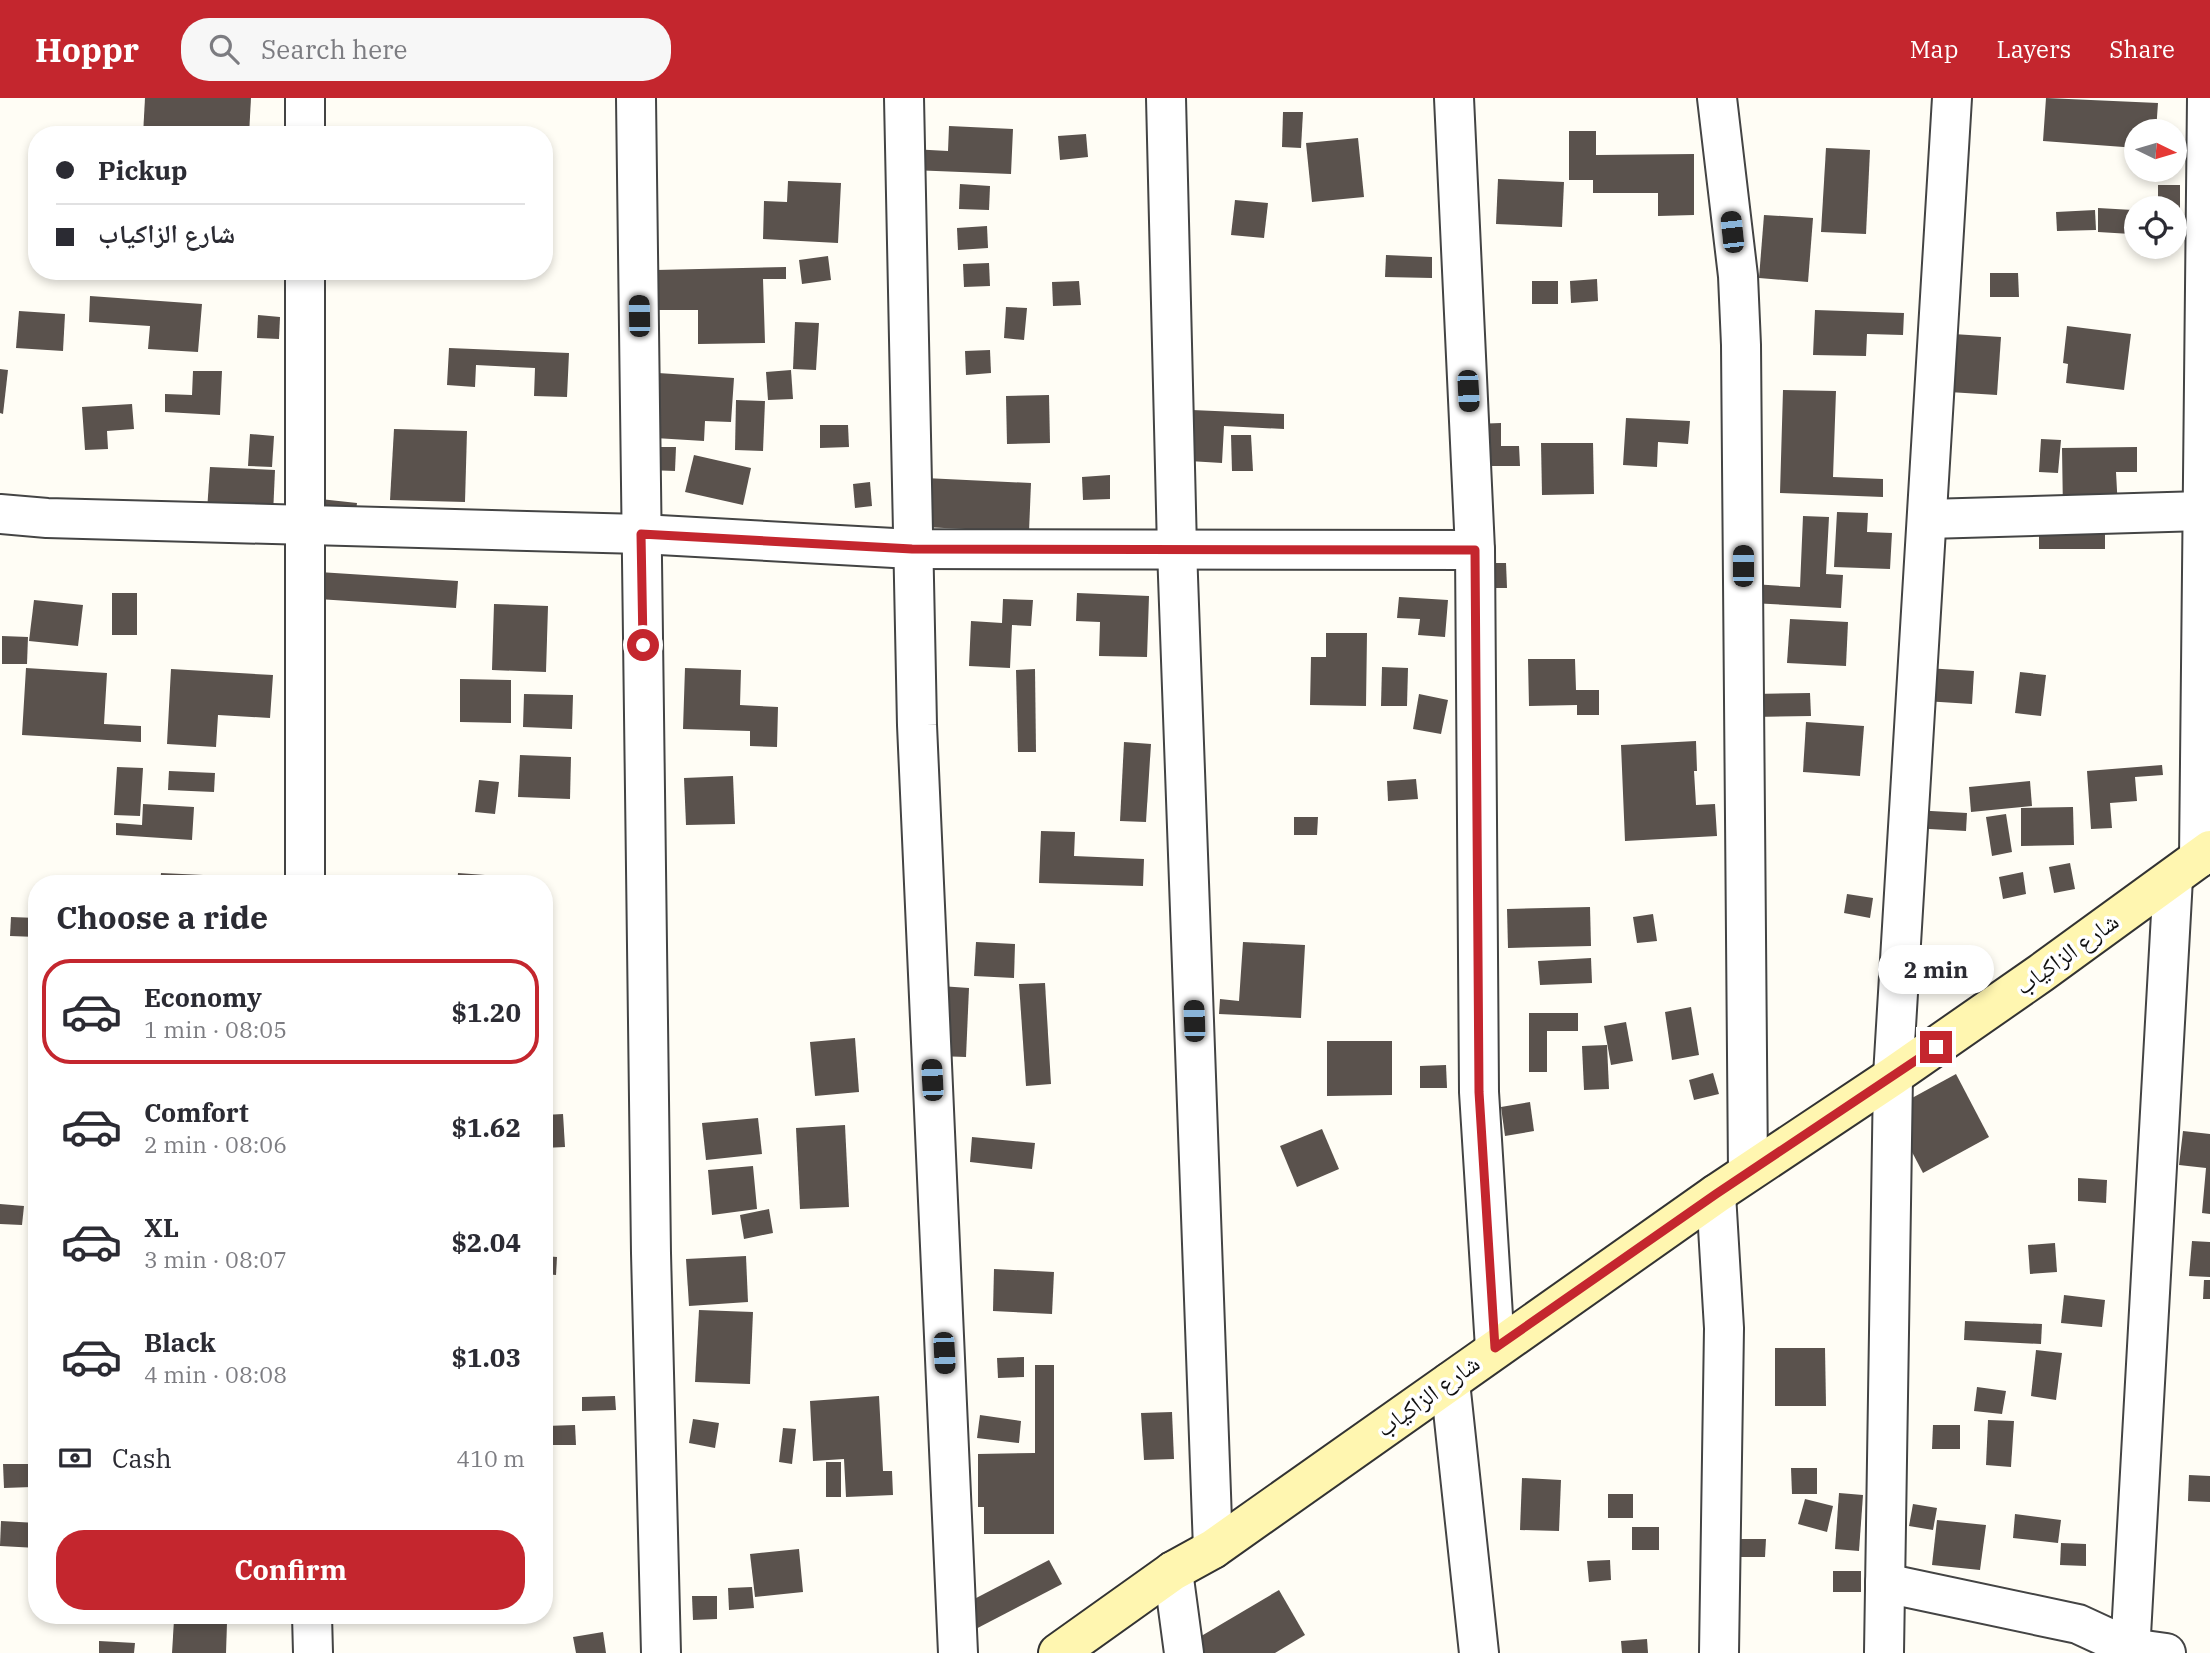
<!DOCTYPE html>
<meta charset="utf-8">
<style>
:root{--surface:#fff;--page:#f7f7f7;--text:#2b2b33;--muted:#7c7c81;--line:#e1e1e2;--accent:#c4262e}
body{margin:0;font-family:"IBM Plex Serif","Noto Naskh Arabic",serif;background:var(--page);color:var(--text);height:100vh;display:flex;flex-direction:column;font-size:26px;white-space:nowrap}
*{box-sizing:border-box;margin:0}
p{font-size:23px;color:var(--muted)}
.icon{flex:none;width:38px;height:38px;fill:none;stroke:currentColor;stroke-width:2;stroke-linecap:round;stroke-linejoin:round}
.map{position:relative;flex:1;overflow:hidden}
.drawer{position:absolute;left:28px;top:777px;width:525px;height:749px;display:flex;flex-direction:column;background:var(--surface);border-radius:28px;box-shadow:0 4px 10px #0003}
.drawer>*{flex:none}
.guide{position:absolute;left:28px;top:28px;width:525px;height:154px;border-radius:28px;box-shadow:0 4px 10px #0003;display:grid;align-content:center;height:154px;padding:0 28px;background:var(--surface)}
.needle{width:46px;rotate:95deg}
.fabs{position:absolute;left:2124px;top:21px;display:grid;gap:14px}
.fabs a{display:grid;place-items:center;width:63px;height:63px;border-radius:50%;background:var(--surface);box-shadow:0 4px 10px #0003;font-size:35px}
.end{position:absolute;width:32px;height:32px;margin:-16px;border:9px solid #c4262e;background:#fff;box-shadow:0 0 0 4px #fff}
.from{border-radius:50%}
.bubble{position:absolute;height:49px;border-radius:24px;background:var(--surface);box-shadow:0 4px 10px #0003;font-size:23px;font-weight:700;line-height:49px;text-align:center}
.car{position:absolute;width:21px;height:42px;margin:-21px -10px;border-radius:9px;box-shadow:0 0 5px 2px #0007;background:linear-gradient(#222 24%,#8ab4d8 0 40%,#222 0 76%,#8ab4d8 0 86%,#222 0)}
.guide b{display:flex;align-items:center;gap:24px;height:66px;font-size:26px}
.guide b+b{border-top:2px solid var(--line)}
.guide i{width:18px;height:18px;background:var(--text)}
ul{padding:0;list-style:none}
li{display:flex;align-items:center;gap:21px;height:105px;margin:0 14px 10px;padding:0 14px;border:4px solid transparent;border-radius:28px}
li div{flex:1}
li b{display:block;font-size:26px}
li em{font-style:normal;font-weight:700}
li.current{border-color:var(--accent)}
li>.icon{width:63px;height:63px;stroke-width:1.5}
h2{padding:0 28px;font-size:32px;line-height:84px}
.pay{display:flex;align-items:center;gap:18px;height:77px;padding:0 28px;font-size:26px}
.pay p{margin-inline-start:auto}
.cta{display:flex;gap:14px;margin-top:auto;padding:14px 28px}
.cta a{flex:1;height:80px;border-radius:28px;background:var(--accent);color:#fff;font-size:28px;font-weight:700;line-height:80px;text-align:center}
header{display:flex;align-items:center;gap:42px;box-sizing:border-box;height:98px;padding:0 35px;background:var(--accent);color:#fff}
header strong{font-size:33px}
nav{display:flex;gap:38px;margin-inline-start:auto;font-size:24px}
.search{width:490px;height:63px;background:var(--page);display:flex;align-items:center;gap:18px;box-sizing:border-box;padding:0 24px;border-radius:28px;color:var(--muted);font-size:26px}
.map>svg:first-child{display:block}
</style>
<header>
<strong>Hoppr</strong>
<div class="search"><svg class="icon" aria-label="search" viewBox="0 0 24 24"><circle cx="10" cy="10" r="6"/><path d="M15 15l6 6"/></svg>Search here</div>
<nav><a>Map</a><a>Layers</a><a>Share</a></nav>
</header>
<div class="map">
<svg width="2210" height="1555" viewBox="0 0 2210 1555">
<rect width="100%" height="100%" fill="#fffdf5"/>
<g fill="#5a524d">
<path d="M145,0H251L249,37H143Z"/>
<path d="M2046,0L2158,5L2156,33H2137V50L2043,43Z"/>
<path d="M1283,14H1303L1301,50L1282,49Z"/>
<path d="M949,28L1013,31L1011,76L911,72V51L948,53Z"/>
<path d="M1569,33H1596V57L1694,56V117L1658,118V95H1593V82H1569Z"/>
<path d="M1086,36L1088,59L1060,62L1058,38Z"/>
<path d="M1358,40L1364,99L1312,104L1306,45Z"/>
<path d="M1826,50L1870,52L1866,136L1821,134Z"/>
<path d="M1498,81L1564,84L1562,129L1496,126Z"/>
<path d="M788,83L841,85L838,145L763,141L764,103L787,104Z"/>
<path d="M960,86L990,88L989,112L959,111Z"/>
<path d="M2158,87H2180V115H2175V110H2158Z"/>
<path d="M1235,102L1268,105L1264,140L1231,137Z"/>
<path d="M2098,110L2133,112L2131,136L2098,134Z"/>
<path d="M2095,112L2096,132L2057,133L2056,114Z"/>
<path d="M1764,117L1813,120L1808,184L1759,180Z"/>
<path d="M987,128L988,150L958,152L957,130Z"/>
<path d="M1386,157L1432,159V180L1385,179Z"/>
<path d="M828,158L831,182L802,186L799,162Z"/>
<path d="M989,165L990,188L964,189L963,166Z"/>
<path d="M786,169V181H763L765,245L698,246V212H656V172Z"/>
<path d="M154,173H240V180L154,175Z"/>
<path d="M1990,175H2018L2019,199H1990Z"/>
<path d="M1597,181L1598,203L1571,205L1570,183Z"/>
<path d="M1079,183L1081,207L1053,208L1052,184Z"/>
<rect x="1532" y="183" width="26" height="23"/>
<path d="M90,198L202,206L198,254L148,251L150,228L89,224Z"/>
<path d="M1006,209L1027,210L1024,242L1004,240Z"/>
<path d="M1815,212L1904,215L1903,237L1867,236L1866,258L1813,257Z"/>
<path d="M19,213L65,216L63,253L16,250Z"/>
<path d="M258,217L280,219L279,241L257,240Z"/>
<path d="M795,224L819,225L816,272L793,271Z"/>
<path d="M2067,228L2131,236L2124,292L2066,285L2068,266L2063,265Z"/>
<path d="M1953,236L2001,239L1997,297L1949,294Z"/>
<path d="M449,250L569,255L567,299L534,298L535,270L476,267L475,289L447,287Z"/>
<path d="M990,252L991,275L966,277L965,253Z"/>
<path d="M0,271L8,272L3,316L0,315Z"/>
<path d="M791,272L793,301L768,302L766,274Z"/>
<path d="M193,273H222L220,317L165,314V296L192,297Z"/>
<path d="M658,275L734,280L731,324L705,323L704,343L655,340Z"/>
<path d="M1783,292L1836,293L1833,379L1883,381V399L1780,395Z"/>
<path d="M1049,297L1050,345L1007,346L1006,298Z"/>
<path d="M736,302L765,303L763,353L735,352Z"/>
<path d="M132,306L134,331L107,333L108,351L85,352L82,309Z"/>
<path d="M1192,312L1284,316V331L1224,328L1222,365L1189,363Z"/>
<path d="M1626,320L1690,323L1688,346L1658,344L1657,369L1623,367Z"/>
<path d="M1501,325V348H1519L1520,368H1475L1474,326Z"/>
<path d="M820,327H848L849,349L820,350Z"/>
<path d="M394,331L467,333L465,404L390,402Z"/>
<path d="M250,336L274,338L272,369L248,368Z"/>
<path d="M1231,337H1251L1253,373H1232Z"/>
<path d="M2041,341L2061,342L2058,375L2039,374Z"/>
<path d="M1541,345H1593L1594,396L1542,397Z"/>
<path d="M649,349H676L675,373L648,372Z"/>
<path d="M2137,349V374H2116L2118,411L2063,413L2062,350Z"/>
<path d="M694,357L751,370L743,407L685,394Z"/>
<path d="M210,369L275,372L273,417L207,413Z"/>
<path d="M1110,377V401L1083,402L1082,379Z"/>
<path d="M925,380L1031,385L1029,434L923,429Z"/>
<path d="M870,384L872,408L855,410L853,386Z"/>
<path d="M311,400L357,405L354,429Z"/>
<path d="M1837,414L1868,415L1867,434L1892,435L1890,471L1834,469Z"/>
<path d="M1803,418L1829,419L1826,476L1843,477L1841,510L1751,505L1752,486L1800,489Z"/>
<rect x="2039" y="424" width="66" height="27"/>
<path d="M1478,465H1506L1507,490H1479Z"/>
<path d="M319,474L458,483L456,510L318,501Z"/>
<rect x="112" y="495" width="25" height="42"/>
<path d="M1077,495L1149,498L1147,559L1099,558L1100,524L1076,523Z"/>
<path d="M1399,499L1448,502L1445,539L1418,537L1420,521L1397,520Z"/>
<path d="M1003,501L1033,502L1031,528L1012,527L1010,570L969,568L971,523L1002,525Z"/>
<path d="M34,502L83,507L78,548L29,543Z"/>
<path d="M494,506L548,508L546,574L492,572Z"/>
<path d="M1790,521L1848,524L1846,568L1787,565Z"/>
<path d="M1326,535H1367L1366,608L1310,607L1311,559H1326Z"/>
<path d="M2,538L28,539L27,566H2Z"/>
<path d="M1528,561H1575L1576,592H1599V617H1577V607L1529,608Z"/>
<path d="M1382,569L1408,570L1407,608H1381Z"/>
<path d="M26,570L107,575L104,626L141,628V644L22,637Z"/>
<path d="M685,570L741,572L740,607L778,609L777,649L750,648V633L683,631Z"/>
<path d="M1926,570L1974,573L1972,606L1924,603Z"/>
<path d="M171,571L273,577L270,620L218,617L216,649L167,646Z"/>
<path d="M1035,571L1036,654H1018L1016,572Z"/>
<path d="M2020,574L2046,577L2041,618L2015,615Z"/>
<path d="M460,581L511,582V625L460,624Z"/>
<path d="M1810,595L1811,618L1753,619V596Z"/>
<path d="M524,596L573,597L572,631L523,629Z"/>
<path d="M1419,596L1448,602L1441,636L1413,631Z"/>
<path d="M1806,624L1864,628L1860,678L1803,674Z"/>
<path d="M1696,643L1697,673H1694L1696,707L1715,706L1717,738L1625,743L1621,647Z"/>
<path d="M1124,644L1151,646L1146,724L1120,723Z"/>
<path d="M520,657L571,659L570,701L518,699Z"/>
<path d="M2162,667L2163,677L2135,679L2137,703L2110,705L2112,730L2091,731L2087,673Z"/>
<path d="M117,669L143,670L140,718L114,717Z"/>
<path d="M169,673L215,675L214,694L168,692Z"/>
<path d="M733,678L735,726L686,727L684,680Z"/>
<path d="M1416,681L1418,701L1388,703L1387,683Z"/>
<path d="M479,682L499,684L495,716L475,714Z"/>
<path d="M2030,683L2032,708L1971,714L1969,689Z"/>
<path d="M143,706L194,709L192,742L116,737V725L142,727Z"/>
<path d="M2073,709L2074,747L2021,748V710Z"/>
<path d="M1913,712L1967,715L1966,733L1911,730Z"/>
<path d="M2006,716L2012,754L1992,758L1986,719Z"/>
<path d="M1294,719H1318L1317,737H1294Z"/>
<path d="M1041,733L1075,734L1074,758L1144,761L1143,788L1039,785Z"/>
<path d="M2070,765L2075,791L2054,795L2049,769Z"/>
<path d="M2023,774L2026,796L2003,801L1999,779Z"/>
<path d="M161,775L268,780V786H160Z"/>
<path d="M458,775L485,777L484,786H457Z"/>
<path d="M1847,796L1873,800L1870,820L1844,815Z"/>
<path d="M1590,809L1591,848L1508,850L1507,811Z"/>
<path d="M1653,816L1657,843L1637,845L1633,819Z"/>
<path d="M11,819L37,820V839L10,838Z"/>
<path d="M976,844L1015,846L1014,880L974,878Z"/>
<path d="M1243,844L1305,847L1301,920L1219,916L1220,901L1239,903Z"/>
<rect x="544" y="856" width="9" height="20"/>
<path d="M1591,860L1592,885L1540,887L1538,863Z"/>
<path d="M1045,885L1051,986L1026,988L1019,886Z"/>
<path d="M940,888L969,890L966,959L938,958Z"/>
<path d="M1691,909L1699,957L1672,962L1665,914Z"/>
<path d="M1529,915H1578V933H1547V974H1529Z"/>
<path d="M1626,924L1633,963L1611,967L1604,928Z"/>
<path d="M855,940L859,994L815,998L810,944Z"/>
<path d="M1327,943H1392V997L1327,998Z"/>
<path d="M1607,947L1609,991L1584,992L1582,948Z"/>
<path d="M1446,967L1447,990H1420V968Z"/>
<path d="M1713,975L1719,996L1694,1002L1689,982Z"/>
<path d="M1956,976L1989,1039L1923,1075L1890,1012Z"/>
<path d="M1530,1004L1534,1033L1505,1038L1501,1009Z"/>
<path d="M563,1016L565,1049L544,1050V1017Z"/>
<path d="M758,1020L762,1056L706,1062L702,1025Z"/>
<path d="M845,1027L849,1109L800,1111L796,1030Z"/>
<path d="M1322,1031L1339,1071L1297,1089L1280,1048Z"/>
<path d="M2183,1033L2210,1036V1116L2202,1115L2206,1070L2179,1067Z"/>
<path d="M972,1039L1035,1045L1032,1071L970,1064Z"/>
<path d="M753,1068L757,1111L712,1117L708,1072Z"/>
<path d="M2078,1080L2107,1082L2106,1105L2078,1103Z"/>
<path d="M544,1096L553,1097L551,1121L544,1120Z"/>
<path d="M0,1106L24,1108L22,1127L0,1126Z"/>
<path d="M769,1111L773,1135L744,1141L740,1117Z"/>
<path d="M2192,1143L2210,1144V1179L2189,1178Z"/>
<path d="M2055,1145L2057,1174L2030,1176L2028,1147Z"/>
<path d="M544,1158L557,1159L556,1177L544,1176Z"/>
<path d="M746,1158L748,1204L689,1208L686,1161Z"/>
<path d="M994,1171L1054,1174L1052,1216L993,1213Z"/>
<path d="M2204,1182H2210V1201H2203Z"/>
<path d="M2064,1197L2105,1202L2102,1229L2061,1225Z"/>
<path d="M699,1212L753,1214L750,1286L695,1284Z"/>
<path d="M1965,1223L2042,1226L2041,1246L1964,1242Z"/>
<path d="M1775,1250H1825L1826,1308H1775Z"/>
<path d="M2036,1252L2062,1255L2056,1302L2031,1298Z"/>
<path d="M1024,1259V1279L998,1280L997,1260Z"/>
<path d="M1035,1267H1054V1436H984V1409H978V1356L1035,1355Z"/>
<path d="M1977,1289L2006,1293L2002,1316L1974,1313Z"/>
<path d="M615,1298L616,1312L582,1313V1299Z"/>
<path d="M879,1298L883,1373H892L893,1397L846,1399L844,1361L813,1363L810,1303Z"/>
<path d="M1172,1314L1174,1361L1144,1362L1141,1315Z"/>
<path d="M980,1317L1021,1323L1019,1345L977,1340Z"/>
<path d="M693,1321L719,1325L715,1350L689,1345Z"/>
<path d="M1988,1322L2014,1323L2011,1369L1986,1367Z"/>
<path d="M575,1327L576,1347H545V1328Z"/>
<path d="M1933,1327H1960V1351H1932Z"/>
<path d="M783,1330L796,1331L792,1366L779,1364Z"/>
<rect x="826" y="1364" width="15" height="35"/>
<path d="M3,1366H32V1389L4,1390Z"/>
<path d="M1791,1370H1817V1396H1792Z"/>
<path d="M2189,1377L2210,1378V1404L2188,1403Z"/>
<path d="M1522,1380L1561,1382L1559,1433L1520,1432Z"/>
<path d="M1839,1395L1863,1397L1859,1453L1835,1451Z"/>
<rect x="1608" y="1396" width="25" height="24"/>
<path d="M1805,1401L1833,1408L1827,1434L1798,1426Z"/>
<path d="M1913,1406L1937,1410L1933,1432L1909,1428Z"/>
<path d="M2015,1416L2061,1422L2058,1445L2013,1440Z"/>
<path d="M1937,1422L1986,1427L1980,1472L1932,1467Z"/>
<path d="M1,1423L37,1425V1450L0,1448Z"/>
<rect x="1632" y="1429" width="27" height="23"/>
<path d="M1734,1441H1766L1765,1459H1734Z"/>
<path d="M2061,1445L2086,1446V1468L2060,1467Z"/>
<path d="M799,1451L803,1494L755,1499L750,1456Z"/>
<path d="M1049,1462L1062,1486L968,1535L955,1511Z"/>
<path d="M1610,1462L1611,1482L1589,1484L1587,1463Z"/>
<rect x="1833" y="1473" width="28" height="21"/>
<path d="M752,1489L754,1510L729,1512L728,1490Z"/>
<path d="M1279,1492L1305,1537L1275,1555H1184L1181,1550Z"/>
<path d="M692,1498H717V1521L693,1522Z"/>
<path d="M174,1522L227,1525L226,1555H172Z"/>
<path d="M603,1534L606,1555H576L573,1539Z"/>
<path d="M1647,1541L1648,1555H1622L1621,1543Z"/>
<path d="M99,1543L135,1545L134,1555H99Z"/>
</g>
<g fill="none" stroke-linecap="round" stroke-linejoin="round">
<defs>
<g id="street">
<path d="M636,0L651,1155L661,1555"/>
<path d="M904,0L917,627L958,1555"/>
<path d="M1166,0L1177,451L1213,1451"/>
<path d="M1454,0L1475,452L1479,994L1495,1250"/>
<path d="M1717,0L1738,178L1741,247L1748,1074"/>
<path d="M305,37V0"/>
<path d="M305,173V786"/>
<path d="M0,416L47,420L641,436L912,451L1475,452"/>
<path d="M1927,421L2202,413"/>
<path d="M2199,760L2207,0"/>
<path d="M1716,1096L1724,1230L1719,1555"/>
<path d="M1450,1284L1479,1555"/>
<path d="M1173,1473L1184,1555"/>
<path d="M1885,1485L2078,1526L2130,1550L2166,1555"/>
<path d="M312,1517L313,1555"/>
<path d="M1884,1555L1893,978L1952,0"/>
<path d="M2130,1555L2173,780"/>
</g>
<path id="secondary" d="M1058,1555L1173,1473L1213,1451L1716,1096L1893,978L2041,875L2210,752"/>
</defs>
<use href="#street" stroke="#444" stroke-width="42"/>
<use href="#secondary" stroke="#333" stroke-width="42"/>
<use href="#street" stroke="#fff" stroke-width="38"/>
<use href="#secondary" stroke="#fff6b0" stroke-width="38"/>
</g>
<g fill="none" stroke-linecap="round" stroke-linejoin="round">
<path stroke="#c4262e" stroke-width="9" d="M643,547L641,436L912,451L1475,452L1479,994L1495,1250L1716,1096L1936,949"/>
</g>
<g text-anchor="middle" stroke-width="7" stroke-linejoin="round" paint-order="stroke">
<g font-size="24" fill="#111" stroke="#fff">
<text transform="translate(2067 856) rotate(-36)" y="8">شارع الزاكياب</text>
<text transform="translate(1428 1298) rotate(-36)" y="8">شارع الزاكياب</text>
</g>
</g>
</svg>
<div class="fabs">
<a><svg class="needle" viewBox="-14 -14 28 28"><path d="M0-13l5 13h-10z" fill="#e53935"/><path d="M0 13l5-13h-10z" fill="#7c7c81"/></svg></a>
<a><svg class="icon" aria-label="locate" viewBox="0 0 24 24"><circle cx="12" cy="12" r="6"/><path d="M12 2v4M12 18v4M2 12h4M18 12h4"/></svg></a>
</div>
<i class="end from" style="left:643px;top:547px"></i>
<i class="end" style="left:1936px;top:949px"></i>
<div class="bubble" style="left:1878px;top:847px;width:116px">2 min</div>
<i class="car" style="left:1732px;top:134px;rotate:354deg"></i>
<i class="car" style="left:639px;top:218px;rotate:359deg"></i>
<i class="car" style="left:1468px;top:293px;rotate:177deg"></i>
<i class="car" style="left:1743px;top:468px;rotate:0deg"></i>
<i class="car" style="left:1194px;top:923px;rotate:358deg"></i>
<i class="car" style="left:932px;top:982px;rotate:357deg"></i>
<i class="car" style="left:944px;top:1255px;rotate:177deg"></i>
<div class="guide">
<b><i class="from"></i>Pickup</b>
<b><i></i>شارع الزاكياب</b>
</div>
<section class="drawer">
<h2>Choose a ride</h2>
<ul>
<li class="current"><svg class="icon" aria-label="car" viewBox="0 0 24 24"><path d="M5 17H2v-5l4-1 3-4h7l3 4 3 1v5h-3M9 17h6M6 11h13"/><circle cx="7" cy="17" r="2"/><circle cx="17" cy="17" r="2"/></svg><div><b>Economy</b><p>1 min · 08:05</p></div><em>$1.20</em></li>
<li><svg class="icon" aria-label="car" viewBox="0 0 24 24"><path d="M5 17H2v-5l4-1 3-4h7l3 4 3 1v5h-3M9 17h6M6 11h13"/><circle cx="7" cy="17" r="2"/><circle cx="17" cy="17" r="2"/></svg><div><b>Comfort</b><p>2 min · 08:06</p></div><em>$1.62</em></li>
<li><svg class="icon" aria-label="car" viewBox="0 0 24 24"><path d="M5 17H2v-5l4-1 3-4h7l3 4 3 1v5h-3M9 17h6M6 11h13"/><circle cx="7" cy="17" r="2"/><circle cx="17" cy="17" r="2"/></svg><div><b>XL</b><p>3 min · 08:07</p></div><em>$2.04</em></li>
<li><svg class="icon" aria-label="car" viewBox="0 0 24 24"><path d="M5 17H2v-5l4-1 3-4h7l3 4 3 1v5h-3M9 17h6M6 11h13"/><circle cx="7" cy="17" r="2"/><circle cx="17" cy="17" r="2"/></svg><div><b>Black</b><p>4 min · 08:08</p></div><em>$1.03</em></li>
</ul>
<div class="pay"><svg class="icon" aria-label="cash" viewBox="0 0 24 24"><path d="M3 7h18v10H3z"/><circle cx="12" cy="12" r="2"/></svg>Cash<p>410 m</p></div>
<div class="cta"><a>Confirm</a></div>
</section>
</div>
